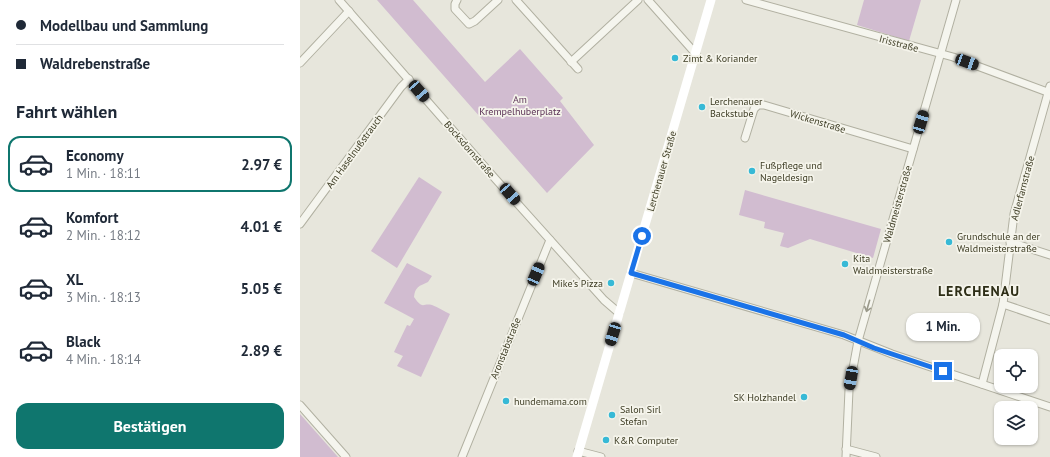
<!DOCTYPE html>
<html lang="de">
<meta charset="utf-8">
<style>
:root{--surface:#fff;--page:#f6f6f7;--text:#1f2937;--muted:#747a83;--line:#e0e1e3;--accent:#0f766e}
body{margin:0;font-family:"PT Sans",sans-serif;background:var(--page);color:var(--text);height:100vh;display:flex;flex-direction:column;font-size:15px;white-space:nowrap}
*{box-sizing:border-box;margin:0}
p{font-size:13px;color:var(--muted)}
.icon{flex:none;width:22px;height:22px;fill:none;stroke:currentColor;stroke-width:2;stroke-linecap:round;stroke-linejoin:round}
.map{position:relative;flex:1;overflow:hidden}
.panel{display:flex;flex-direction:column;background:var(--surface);width:300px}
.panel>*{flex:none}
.hud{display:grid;align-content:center;height:88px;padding:0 16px;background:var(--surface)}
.fabs{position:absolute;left:694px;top:349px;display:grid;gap:8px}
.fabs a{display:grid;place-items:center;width:44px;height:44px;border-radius:8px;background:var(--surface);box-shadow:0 1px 3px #0004;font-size:20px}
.end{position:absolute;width:18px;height:18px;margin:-9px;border:5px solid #1a73e8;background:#fff;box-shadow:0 0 0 2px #fff}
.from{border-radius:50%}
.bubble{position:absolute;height:28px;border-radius:12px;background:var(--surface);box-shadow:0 1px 3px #0004;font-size:13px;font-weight:800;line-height:28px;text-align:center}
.car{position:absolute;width:12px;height:24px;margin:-12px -6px;border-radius:5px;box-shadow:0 0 3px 1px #0007;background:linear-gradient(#222 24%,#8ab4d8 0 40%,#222 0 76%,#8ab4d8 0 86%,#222 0)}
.hud b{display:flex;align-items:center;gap:14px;height:38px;font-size:15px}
.hud b+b{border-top:1px solid var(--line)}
.hud i{width:10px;height:10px;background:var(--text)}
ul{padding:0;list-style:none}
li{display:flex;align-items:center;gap:12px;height:56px;margin:0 8px 6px;padding:0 8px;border:2px solid transparent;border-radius:12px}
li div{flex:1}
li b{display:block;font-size:15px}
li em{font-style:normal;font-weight:800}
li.current{border-color:var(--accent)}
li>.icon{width:36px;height:36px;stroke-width:1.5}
h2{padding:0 16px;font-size:18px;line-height:48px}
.cta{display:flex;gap:8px;margin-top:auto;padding:8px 16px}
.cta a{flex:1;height:46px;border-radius:12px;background:var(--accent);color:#fff;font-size:16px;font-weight:800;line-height:46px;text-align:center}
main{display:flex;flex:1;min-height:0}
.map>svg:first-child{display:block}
</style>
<main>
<section class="panel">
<div class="hud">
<b><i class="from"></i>Modellbau und Sammlung</b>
<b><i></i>Waldrebenstraße</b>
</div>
<h2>Fahrt wählen</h2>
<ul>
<li class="current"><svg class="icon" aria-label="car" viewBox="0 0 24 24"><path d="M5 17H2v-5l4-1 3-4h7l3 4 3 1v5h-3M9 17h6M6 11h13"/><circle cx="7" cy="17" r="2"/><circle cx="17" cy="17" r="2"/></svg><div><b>Economy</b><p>1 Min. · 18:11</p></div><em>2.97 €</em></li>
<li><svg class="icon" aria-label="car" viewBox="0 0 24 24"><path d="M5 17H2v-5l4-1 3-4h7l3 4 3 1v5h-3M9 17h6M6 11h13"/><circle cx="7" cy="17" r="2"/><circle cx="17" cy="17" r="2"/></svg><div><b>Komfort</b><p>2 Min. · 18:12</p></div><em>4.01 €</em></li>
<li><svg class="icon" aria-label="car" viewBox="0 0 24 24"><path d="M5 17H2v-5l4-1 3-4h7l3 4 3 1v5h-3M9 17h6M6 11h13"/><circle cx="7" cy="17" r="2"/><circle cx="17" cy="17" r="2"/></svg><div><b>XL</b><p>3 Min. · 18:13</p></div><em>5.05 €</em></li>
<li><svg class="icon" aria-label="car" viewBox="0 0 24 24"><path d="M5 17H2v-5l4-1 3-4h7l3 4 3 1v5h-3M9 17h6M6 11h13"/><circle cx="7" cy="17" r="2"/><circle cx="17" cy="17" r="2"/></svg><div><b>Black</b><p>4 Min. · 18:14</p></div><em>2.89 €</em></li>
</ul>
<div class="cta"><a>Bestätigen</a></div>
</section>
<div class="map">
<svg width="750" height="457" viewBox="0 0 750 457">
<rect width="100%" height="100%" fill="#e7e6dc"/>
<g fill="#d1bcd0">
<path d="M77,0H113L185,82L220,49L263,98L260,101L294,145L247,193Z"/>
<path d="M564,0H621L609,41L557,25Z"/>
<path d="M119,177L142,192L97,268L71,251Z"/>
<path d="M445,190L581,229L573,258L510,239L488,248L480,246L484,233L464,228L465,222L439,215Z"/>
<path d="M107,263L132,276L128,282C119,286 115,287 114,297C123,310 122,303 132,305C138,307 145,312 150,314L121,377L97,366L103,356L94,352L107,325L110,326L114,319L84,303Z"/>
<path d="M0,414L38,457H0Z"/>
</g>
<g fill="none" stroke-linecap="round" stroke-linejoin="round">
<defs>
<g id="street">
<path d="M39,0L191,174L304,300L319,313"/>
<path d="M157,0L155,4V9L169,24L175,21L198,0"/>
<path d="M216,0L278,69"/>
<path d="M348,0L396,54"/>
<path d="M446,0L653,57L750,93"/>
<path d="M271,62L338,0"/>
<path d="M0,63L49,11"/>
<path d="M445,138L454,109L458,105H464L613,149"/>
<path d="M0,224L101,87L109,79"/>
<path d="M710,242L750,255"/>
<path d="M331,273L544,335L592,354L750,407"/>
<path d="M703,304L750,320"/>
<path d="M682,384L703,304L714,214L750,86"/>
<path d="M0,405L46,457"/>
<path d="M546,449L576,457"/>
<path d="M278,451L301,457"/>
<path d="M162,457L250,240"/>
<path d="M546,457L549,390L558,341L656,0"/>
</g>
</defs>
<use href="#street" stroke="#b1b0a1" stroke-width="9"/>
<use href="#street" stroke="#f5f5ee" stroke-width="7"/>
<path stroke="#fff" stroke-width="9" d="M277,457L411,0"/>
</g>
<defs><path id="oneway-shaft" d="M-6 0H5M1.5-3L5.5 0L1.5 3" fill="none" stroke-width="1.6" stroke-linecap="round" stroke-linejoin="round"/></defs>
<use stroke="#9a998a" href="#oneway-shaft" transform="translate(568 306) rotate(106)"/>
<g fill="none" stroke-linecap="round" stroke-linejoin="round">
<path stroke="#1a73e8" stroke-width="5" d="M342,236L331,273L544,335L574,348L643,371"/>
</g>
<g fill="#37b9d6" stroke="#f5f4eb" stroke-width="1.5">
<circle cx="375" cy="58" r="4"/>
<circle cx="402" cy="107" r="4"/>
<circle cx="452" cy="171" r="4"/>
<circle cx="649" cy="242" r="4"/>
<circle cx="545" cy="264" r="4"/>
<circle cx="311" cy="283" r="4"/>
<circle cx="504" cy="397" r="4"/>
<circle cx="206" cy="401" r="4"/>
<circle cx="312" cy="415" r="4"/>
<circle cx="306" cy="440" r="4"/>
</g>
<g text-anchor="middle" stroke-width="3.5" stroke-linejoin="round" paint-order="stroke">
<g font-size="10" fill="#3e3d25" stroke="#f5f4eb">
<text transform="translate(599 43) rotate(15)" y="4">Irisstraße</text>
<text transform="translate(518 121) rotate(17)" y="4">Wickenstraße</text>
<text transform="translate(170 149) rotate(49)" y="4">Bocksdornstraße</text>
<text transform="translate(54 151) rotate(-54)" y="4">Am Haselnußstrauch</text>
<text transform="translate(361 171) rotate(-74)" y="4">Lerchenauer Straße</text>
<text transform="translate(722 188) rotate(-75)" y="4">Adlerfarnstraße</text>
<text transform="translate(597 204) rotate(-74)" y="4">Waldmeisterstraße</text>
<text transform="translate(205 348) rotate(-68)" y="4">Aronstabstraße</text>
</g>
<g font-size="10" fill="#3e3d25" stroke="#f5f4eb" text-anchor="start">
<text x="383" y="62">Zimt &amp; Koriander</text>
<text x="410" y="105">Lerchenauer<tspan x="410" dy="12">Backstube</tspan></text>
<text x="460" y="169">Fußpflege und<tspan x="460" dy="12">Nageldesign</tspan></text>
<text x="657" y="240">Grundschule an der<tspan x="657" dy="12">Waldmeisterstraße</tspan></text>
<text x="553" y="262">Kita<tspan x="553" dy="12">Waldmeisterstraße</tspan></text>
<text x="303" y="287" text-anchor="end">Mike's Pizza</text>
<text x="496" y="401" text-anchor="end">SK Holzhandel</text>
<text x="214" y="405">hundemama.com</text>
<text x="320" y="413">Salon Sirl<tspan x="320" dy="12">Stefan</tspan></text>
<text x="314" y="444">K&amp;R Computer</text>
</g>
<g font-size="10" fill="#5a3155" stroke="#f5f4eb">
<text x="220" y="103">Am<tspan x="220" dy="12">Krempelhuberplatz</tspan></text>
</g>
<g font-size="14" font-weight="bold" letter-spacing="1" fill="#2e2e17" stroke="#f5f4eb">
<text x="679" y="296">LERCHENAU</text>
</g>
</g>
</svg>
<div class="fabs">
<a><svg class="icon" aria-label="locate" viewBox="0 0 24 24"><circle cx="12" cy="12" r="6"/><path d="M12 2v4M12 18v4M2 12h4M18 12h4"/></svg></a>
<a><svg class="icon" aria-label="layers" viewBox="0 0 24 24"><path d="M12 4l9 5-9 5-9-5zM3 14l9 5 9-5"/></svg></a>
</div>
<i class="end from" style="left:342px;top:236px"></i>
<i class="end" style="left:643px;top:371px"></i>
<div class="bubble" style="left:606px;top:313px;width:74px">1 Min.</div>
<i class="car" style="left:667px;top:62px;rotate:110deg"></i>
<i class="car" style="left:119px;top:91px;rotate:139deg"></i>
<i class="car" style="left:621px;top:122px;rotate:17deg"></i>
<i class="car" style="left:210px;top:194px;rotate:139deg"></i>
<i class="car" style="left:236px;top:274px;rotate:23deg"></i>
<i class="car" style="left:313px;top:334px;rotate:197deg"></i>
<i class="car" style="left:551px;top:378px;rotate:190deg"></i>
</div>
</main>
